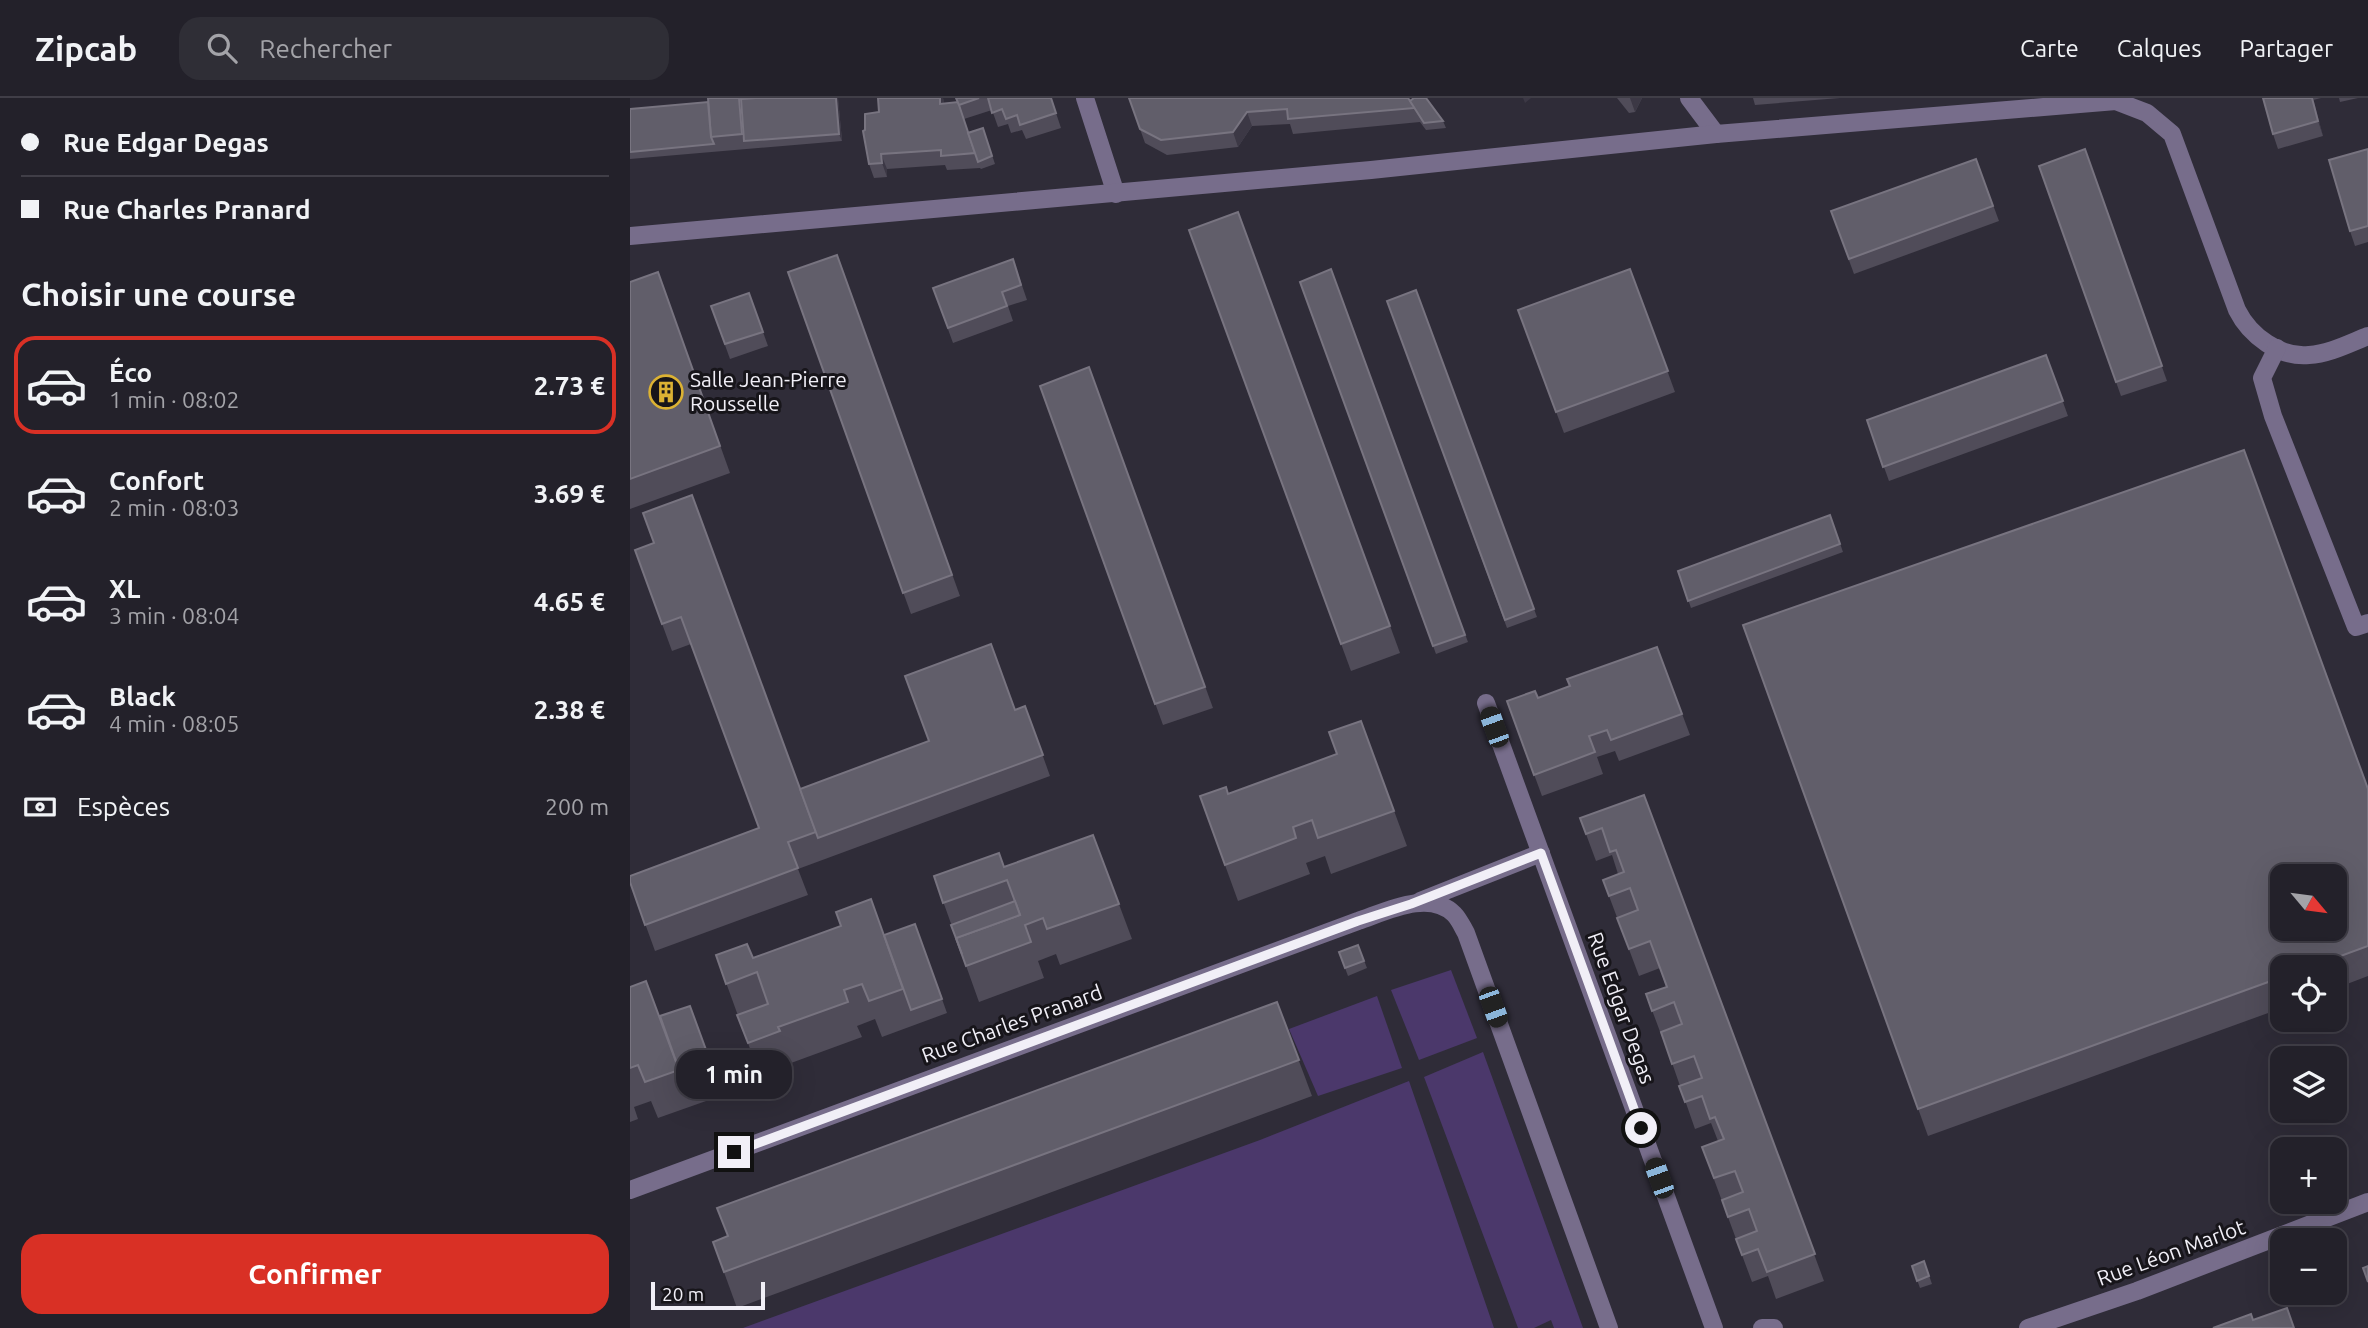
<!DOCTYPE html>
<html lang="fr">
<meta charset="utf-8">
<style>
:root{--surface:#23212a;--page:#2f2e36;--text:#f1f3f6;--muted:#a3a3a8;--line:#403e47;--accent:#d93025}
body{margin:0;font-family:Ubuntu,sans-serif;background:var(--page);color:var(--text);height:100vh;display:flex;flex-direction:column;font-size:26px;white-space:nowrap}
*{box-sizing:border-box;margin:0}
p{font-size:23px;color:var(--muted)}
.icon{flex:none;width:38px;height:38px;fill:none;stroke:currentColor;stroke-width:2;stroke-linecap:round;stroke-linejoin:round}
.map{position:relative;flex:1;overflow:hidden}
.panel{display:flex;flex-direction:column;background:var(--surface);width:630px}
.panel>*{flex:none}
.hud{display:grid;align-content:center;height:154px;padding:0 21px;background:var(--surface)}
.needle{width:46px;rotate:119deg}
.buttons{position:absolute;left:1640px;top:766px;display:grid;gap:14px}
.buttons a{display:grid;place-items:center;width:77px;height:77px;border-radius:14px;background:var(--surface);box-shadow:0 7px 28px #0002,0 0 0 2px var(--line);font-size:35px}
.scale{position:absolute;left:21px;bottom:18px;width:114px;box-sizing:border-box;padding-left:7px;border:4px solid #f1eff7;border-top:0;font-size:19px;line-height:24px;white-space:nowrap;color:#f1eff7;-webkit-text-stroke:5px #17151a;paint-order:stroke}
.end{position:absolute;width:32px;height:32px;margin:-16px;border:9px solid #f1eff7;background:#111;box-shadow:0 0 0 4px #111}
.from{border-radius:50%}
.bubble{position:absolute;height:49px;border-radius:21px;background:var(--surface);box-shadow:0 7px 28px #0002,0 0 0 2px var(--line);font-size:23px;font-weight:700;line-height:49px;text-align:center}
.car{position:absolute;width:21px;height:42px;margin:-21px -10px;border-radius:9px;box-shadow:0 0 5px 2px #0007;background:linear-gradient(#222 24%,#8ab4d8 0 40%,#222 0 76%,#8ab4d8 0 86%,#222 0)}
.hud b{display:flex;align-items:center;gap:24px;height:66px;font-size:26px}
.hud b+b{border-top:2px solid var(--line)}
.hud i{width:18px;height:18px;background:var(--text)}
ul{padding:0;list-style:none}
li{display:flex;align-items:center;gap:21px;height:98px;margin:0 14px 10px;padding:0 7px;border:4px solid transparent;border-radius:21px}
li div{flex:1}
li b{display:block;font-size:26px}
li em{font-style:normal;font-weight:700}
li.on{border-color:var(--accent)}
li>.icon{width:63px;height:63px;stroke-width:1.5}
h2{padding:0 21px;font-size:32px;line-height:84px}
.pay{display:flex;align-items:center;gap:18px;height:77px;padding:0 21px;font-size:26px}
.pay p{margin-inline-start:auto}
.primary-button{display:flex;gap:14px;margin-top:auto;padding:14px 21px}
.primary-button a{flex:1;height:80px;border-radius:21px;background:var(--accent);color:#fff;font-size:28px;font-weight:700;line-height:80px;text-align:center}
header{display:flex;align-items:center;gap:42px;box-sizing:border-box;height:98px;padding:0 35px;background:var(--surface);border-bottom:2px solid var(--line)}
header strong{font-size:33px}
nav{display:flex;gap:38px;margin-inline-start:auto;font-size:24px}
.search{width:490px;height:63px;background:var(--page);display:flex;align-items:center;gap:18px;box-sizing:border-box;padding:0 24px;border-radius:21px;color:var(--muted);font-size:26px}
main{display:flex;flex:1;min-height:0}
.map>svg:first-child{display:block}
</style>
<header>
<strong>Zipcab</strong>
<div class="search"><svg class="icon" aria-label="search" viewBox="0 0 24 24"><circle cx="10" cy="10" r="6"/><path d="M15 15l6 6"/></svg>Rechercher</div>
<nav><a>Carte</a><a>Calques</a><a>Partager</a></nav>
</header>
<main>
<section class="panel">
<div class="hud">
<b><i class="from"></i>Rue Edgar Degas</b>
<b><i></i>Rue Charles Pranard</b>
</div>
<h2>Choisir une course</h2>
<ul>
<li class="on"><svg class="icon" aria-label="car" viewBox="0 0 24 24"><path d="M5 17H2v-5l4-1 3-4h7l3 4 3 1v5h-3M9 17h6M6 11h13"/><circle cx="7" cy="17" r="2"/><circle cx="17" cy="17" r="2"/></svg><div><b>Éco</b><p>1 min · 08:02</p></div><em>2.73 €</em></li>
<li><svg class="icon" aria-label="car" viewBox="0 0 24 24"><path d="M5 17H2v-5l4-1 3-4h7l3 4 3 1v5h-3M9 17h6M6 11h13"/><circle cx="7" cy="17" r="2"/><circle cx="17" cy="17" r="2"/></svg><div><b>Confort</b><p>2 min · 08:03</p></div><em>3.69 €</em></li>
<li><svg class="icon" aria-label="car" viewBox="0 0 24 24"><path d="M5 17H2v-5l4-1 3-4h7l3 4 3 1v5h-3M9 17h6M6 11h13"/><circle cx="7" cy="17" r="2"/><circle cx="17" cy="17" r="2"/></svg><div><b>XL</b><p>3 min · 08:04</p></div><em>4.65 €</em></li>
<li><svg class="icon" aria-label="car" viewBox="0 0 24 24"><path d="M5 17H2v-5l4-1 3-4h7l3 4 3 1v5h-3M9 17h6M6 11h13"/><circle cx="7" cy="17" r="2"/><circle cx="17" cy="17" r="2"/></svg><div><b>Black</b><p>4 min · 08:05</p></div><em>2.38 €</em></li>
</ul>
<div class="pay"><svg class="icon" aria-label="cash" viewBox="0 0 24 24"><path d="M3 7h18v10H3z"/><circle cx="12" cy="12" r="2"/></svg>Espèces<p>200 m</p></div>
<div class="primary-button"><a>Confirmer</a></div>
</section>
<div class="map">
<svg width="1738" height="1230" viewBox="0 0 1738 1230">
<rect width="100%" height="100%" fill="#2f2c38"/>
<g fill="#4b386b">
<path d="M821,872L847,940L789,962L761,892Z"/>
<path d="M747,898L772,970L688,998L659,931Z"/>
<path d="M853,954L953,1230H924L921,1222L904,1230H888L794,979Z"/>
<path d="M779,983L864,1230H113L630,1042Z"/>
</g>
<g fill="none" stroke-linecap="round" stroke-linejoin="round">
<g stroke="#776d8b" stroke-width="18">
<path d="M455,0L486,96"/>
<path d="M1059,0L1086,36"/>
<path d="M0,138L741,72L1086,36L1486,3L1517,15L1542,36L1607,212C1620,238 1650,260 1679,257C1699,256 1720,245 1738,238"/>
<path d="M1647,250L1632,280L1643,318L1726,529L1738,525"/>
<path d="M856,605L1084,1230"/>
<path d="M790,803L911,755"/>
<path d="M0,1092L728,823C755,814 799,791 824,816C829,821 832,828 836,835L979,1230"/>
<path d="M1132,1230H1144"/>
<path d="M1398,1230L1507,1193L1738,1104"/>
</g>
</g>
<g fill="#504c59">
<path d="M208,0L212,43L0,61V11L113,1Z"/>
<path d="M248,0H313L314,6L338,34L353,30L365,66L351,71L350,70L317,72L315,67L257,71V79L244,80L239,66L235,32L249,14Z"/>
<path d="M326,0H421L431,30L396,41L392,32L381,35L378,26L368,29L362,12L334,21Z"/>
<path d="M499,0L780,3L813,23L816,30L796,32L790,24L663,36L660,26L622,28L608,49L537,57L515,45Z"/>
<path d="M987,0H1012L1005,14L999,15Z"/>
<path d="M1123,0H1210L1125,7Z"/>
<path d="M1633,0H1691L1683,2L1693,38L1648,51L1643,36Z"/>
<path d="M1709,0H1728L1710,4Z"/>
<path d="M1455,51L1537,283L1491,298L1409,68Z"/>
<path d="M1738,51V144L1725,148L1720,133Z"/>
<path d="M1346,61L1369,123L1224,176L1201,113Z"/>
<path d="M608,114L770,555L721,573L559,132Z"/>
<path d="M207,157L330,498L281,516L158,174Z"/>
<path d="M383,161L397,202L378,208L383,223L323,245L303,190Z"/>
<path d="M701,171L838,544L806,556L670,184Z"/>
<path d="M1000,171L1045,294L934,335L888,212Z"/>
<path d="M28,174L100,375L0,411V184Z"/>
<path d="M786,192L907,519L877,530L757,203Z"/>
<path d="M119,195L138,248L100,261L81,208Z"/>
<path d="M1416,257L1438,318L1259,383L1237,322Z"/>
<path d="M459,269L583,610L533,627L410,288Z"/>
<path d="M1200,417L1213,454L1061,510L1048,473Z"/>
<path d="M5,452L170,691L395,608L420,678L168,771L178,797L25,853L0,784L129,730L61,546L42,553Z"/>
<path d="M1113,527L1738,691V878L1704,891V870H1652V910L1298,1038Z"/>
<path d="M1027,549L1060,637L989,663L985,653L967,659L973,676L912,698L877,603L908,600L940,588Z"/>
<path d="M731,623L777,748L701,776L695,758L676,765L680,776L608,803L570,698L599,696L707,656Z"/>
<path d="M1014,697L1194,1183L1146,1201L1138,1178L1122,1184L1072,1049L1088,1043L1081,1025L1065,1031L1033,939H1032L1016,896L1036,889L1030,870L1009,878L973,782L988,776L982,757L966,763L950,720Z"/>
<path d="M463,737L502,841L430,867L426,856L408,863L414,880L349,904L304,778L374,769Z"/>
<path d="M241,801L281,912L285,826L317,915L252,939L245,921L227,928L232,939L161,965L163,969L131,981L86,857L123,860L211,828Z"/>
<path d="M728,847L737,870L718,878L709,854Z"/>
<path d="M0,889L44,957L60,908L93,997L28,1020L21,1003L4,1009L8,1021L0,1024Z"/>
<path d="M647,904L682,998L107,1210L83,1144Z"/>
<path d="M1294,1163L1302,1186L1290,1190L1282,1168Z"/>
</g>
<g fill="#3c3845">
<path d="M109,0H113L116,43H114L112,36Z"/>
<path d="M206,0H208L212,43L209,36Z"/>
<path d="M310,0H313L314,4L316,21L310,6Z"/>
<path d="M893,0H901L895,5Z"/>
<path d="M1000,0H1012L1005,14Z"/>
<path d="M1682,0H1683L1693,38L1688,23Z"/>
<path d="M617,14L622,28L608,49L603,34Z"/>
<path d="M251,56L257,71V79L252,65Z"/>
</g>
<g fill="#615e6a" stroke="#787480" stroke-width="2" fill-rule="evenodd">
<path d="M78,0H109L112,36L81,39Z"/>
<path d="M126,0H206L209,36L114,43L111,1Z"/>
<path d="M248,0H310V6L328,4L345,55L311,58V52L251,56L252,65L239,66L233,33L235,32V16L249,14Z"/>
<path d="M326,0H349L329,7Z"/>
<path d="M358,0H421L426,15L390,27L387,17L376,21L372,11L362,15Z"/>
<path d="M499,0H778L785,10L658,21L657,11L617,14L603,34L531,42L510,31Z"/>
<path d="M784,0H796L813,23L794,25L780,3Z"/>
<path d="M1633,0H1682L1688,23L1643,36Z"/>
<path d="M78,4L81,39L84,46L0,54V11Z"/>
<path d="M353,30L362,58L348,64L338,35Z"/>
<path d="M1455,51L1532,268L1486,284L1409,68Z"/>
<path d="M1738,51V128L1720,133L1699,62Z"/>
<path d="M1346,61L1363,108L1219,161L1201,113Z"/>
<path d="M608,114L760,528L711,546L559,132Z"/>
<path d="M207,157L322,477L273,495L158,174Z"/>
<path d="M383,161L391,187L372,194L377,208L318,230L303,190Z"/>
<path d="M701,171L835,537L803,548L670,184Z"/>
<path d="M1000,171L1038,273L926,314L888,212Z"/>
<path d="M28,174L90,348L0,381V184Z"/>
<path d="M786,192L904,511L875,522L757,203Z"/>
<path d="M119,195L133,234L95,246L81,208Z"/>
<path d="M1416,257L1433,303L1253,369L1237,322Z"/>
<path d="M459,269L575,589L525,606L410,288Z"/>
<path d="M1614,352L1738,691V848L1678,870H1652V879L1288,1011L1113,527ZM1652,779H1704V831H1652Z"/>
<path d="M62,397L186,734L158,744L168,770L15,827L0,784V778L129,730L51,519L32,526L5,452L24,445L13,415Z"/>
<path d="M1200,417L1210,446L1058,503L1048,473Z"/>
<path d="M361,546L385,612L395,608L413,657L188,740L170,691L299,643L275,578Z"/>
<path d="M1027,549L1052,616L981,642L977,632L959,638L965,654L904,677L877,603L905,593L908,600L940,588L937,581Z"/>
<path d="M731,623L764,713L688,740L682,722L663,729L666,740L595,767L570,698L596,689L598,696L707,656L699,634Z"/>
<path d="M1014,697L1185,1156L1137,1174L1128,1151L1112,1157L1106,1141L1127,1133L1119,1111L1098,1119L1092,1102L1113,1094L1105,1073L1084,1080L1072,1049L1094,1041L1085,1019L1080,1021L1072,998L1055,1004L1049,988L1072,980L1064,958L1042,966L1031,934L1052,926L1044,904L1022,913L1016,896L1037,889L1020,843L999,851L987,820L1008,812L1000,790L979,798L973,782L994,774L986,752L980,754L972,730L956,736L950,720Z"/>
<path d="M463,737L489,806L417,831L413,820L395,827L401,844L336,868L326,840L390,817L377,782L313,805L304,778L369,755L374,769Z"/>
<path d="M241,801L273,891L239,903L232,886L214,892L218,904L148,929L150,933L118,945L107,917L138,906L127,874L96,886L86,857L117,846L123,860L211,828L206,814Z"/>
<path d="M385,803L390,817L326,840L332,856L321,827Z"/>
<path d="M285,826L312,901L281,912L254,837Z"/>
<path d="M728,847L734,863L715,870L709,854Z"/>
<path d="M16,883L49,972L15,984L8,967L0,970V889Z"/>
<path d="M647,904L669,962L94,1174L83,1144L98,1138L87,1110Z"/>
<path d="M60,908L87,982L57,994L30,918Z"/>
<path d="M1294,1163L1299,1178L1287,1183L1282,1168Z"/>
<path d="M1738,1168V1184L1733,1170Z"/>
<path d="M1657,1210L1664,1230H1583L1621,1216L1623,1222Z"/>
</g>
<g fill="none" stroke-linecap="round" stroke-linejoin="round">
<path stroke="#f1eff7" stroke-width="9" d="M104,1054L728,823L781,806L911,755L1011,1030"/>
</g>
<defs>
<symbol id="building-ring" viewBox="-11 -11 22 22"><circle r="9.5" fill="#17151a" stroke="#dcb233" stroke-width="1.5"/><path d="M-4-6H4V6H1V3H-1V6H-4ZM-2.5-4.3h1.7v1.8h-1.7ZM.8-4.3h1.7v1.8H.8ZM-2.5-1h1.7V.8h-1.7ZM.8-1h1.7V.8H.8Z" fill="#dcb233"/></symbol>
</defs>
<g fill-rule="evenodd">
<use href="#building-ring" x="17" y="275" width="38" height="38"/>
</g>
<g text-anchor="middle" stroke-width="6" stroke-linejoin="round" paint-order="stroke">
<g font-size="21" fill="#f1eff7" stroke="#17151a" text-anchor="start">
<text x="60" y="289">Salle Jean-Pierre<tspan x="60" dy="24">Rousselle</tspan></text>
</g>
<g font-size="21" fill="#f1eff7" stroke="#17151a">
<text transform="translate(991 910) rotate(70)" y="7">Rue Edgar Degas</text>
<text transform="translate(382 926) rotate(-20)" y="7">Rue Charles Pranard</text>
<text transform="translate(1541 1155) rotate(-20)" y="7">Rue Léon Marlot</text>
</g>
</g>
</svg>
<div class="buttons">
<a><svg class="needle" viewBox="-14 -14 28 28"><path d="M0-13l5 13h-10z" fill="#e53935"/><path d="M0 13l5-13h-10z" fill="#a3a3a8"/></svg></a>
<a><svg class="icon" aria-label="locate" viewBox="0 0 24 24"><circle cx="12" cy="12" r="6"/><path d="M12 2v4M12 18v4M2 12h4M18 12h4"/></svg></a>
<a><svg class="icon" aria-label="layers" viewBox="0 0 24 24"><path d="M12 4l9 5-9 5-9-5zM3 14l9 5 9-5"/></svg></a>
<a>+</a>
<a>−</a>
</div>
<div class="scale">20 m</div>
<i class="end from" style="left:1011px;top:1030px"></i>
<i class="end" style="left:104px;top:1054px"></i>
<div class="bubble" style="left:46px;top:952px;width:116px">1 min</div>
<i class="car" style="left:864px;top:629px;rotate:340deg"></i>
<i class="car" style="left:863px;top:909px;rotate:160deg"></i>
<i class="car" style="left:1029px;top:1080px;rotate:340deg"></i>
</div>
</main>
